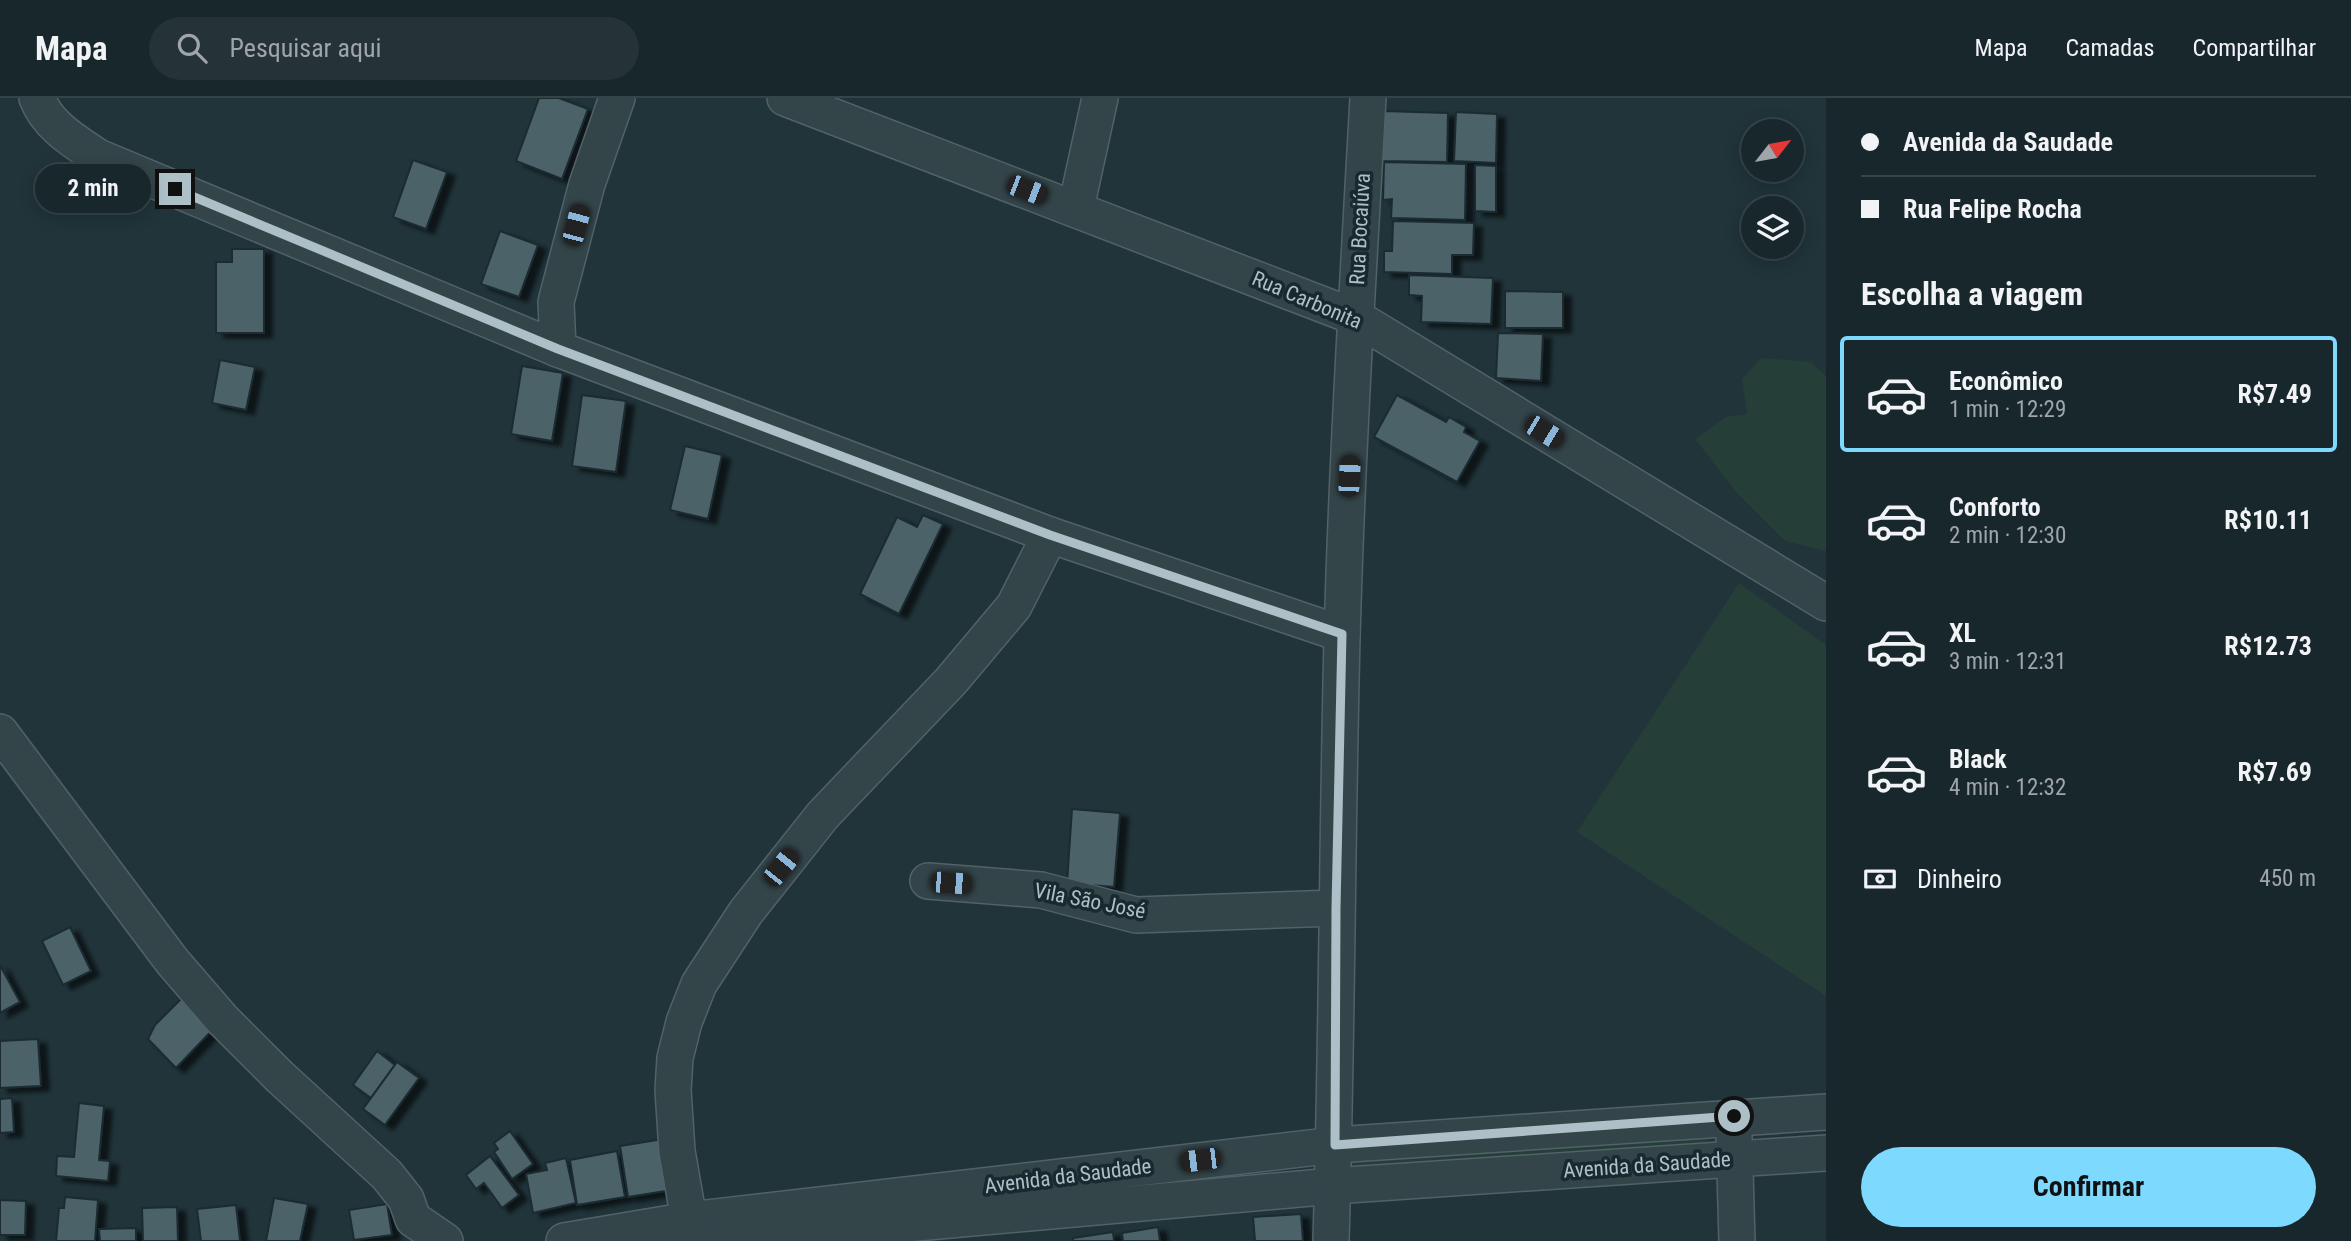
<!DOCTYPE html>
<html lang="pt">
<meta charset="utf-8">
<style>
:root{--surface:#18272c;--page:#253338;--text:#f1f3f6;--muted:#9fa5a9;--line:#364448;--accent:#7dd9fd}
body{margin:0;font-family:"Roboto Condensed",sans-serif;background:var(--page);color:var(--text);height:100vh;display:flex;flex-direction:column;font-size:26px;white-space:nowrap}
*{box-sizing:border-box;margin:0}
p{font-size:23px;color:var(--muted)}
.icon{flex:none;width:38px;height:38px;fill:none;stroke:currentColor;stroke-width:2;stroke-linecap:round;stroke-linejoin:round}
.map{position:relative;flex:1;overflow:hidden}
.side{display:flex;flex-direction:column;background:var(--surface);width:525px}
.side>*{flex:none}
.banner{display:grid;align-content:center;height:154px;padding:0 35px;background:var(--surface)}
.needle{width:46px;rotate:59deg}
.buttons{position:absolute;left:1741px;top:21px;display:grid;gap:14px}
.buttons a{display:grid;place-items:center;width:63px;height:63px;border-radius:50%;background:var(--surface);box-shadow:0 4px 18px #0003,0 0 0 2px var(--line);font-size:35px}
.end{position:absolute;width:32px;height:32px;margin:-16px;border:9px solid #aec0c7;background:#111;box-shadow:0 0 0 4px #111}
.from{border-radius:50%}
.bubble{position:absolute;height:49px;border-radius:24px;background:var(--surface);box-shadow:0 4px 18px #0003,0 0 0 2px var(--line);font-size:23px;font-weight:700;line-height:49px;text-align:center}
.car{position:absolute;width:21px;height:42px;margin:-21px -10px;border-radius:9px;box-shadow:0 0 5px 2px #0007;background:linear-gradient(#222 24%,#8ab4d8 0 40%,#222 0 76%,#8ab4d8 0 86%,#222 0)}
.banner b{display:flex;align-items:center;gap:24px;height:66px;font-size:26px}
.banner b+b{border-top:2px solid var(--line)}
.banner i{width:18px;height:18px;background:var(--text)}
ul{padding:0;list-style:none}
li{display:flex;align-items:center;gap:21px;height:116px;margin:0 14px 10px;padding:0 21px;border:4px solid transparent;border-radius:7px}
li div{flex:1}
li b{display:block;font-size:26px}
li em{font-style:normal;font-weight:700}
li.active{border-color:var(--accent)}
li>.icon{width:63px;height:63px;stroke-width:1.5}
h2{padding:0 35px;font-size:32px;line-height:84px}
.pay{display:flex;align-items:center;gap:18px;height:77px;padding:0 35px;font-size:26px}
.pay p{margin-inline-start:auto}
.primary-button{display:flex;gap:14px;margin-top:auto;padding:14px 35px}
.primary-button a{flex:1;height:80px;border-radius:42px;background:var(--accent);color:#111;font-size:28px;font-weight:700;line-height:80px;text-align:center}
header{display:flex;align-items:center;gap:42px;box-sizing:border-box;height:98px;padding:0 35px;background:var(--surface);border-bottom:2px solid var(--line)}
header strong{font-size:33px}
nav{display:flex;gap:38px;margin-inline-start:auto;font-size:24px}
.search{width:490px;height:63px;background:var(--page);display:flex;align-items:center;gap:18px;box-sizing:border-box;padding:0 24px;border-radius:38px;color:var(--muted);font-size:26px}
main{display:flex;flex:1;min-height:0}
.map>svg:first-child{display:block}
</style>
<header>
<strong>Mapa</strong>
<div class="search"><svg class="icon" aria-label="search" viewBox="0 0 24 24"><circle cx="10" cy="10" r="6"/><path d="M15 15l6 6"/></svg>Pesquisar aqui</div>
<nav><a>Mapa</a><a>Camadas</a><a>Compartilhar</a></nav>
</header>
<main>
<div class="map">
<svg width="1826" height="1143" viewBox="0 0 1826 1143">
<defs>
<filter id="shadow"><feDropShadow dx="8" dy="4.5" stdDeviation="2" flood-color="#0009"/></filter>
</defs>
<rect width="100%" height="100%" fill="#20343a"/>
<g fill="#253f38">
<path d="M1761,260L1811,264L1826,278V453L1785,443L1737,395L1695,341L1726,319L1747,316L1742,281Z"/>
<path d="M1739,485L1826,547V898L1577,734Z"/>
<path d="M1707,1037L1709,1041L1705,1048L1354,1072L1352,1065L1354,1062Z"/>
</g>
<g fill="#4b6269" stroke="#1b2b31" stroke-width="2" filter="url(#shadow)">
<path d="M539,0H559L588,11L562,81L516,63Z"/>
<path d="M1383,13L1448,15L1447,64L1382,63Z"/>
<path d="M1456,14L1497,16L1496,65L1454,63Z"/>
<path d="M413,62L447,74L426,131L393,119Z"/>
<path d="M1384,64L1466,66L1465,122L1391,120L1392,101L1383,102Z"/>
<path d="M1475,67L1496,68V114L1475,113Z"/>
<path d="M1393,123L1474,125L1473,157H1452V176L1384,174V153H1392Z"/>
<path d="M500,133L538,147L519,199L481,186Z"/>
<path d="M232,151H264V235H216V164H232Z"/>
<path d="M1409,177L1493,180L1491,226L1421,224L1422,198L1409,197Z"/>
<path d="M1505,193L1563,194V230H1505Z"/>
<path d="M1498,235L1543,236L1541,283L1496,280Z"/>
<path d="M220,262L255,269L246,312L212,305Z"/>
<path d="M522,268L563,275L552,343L511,336Z"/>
<path d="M582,297L626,303L616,374L572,368Z"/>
<path d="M1397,297L1446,324L1449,319L1466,329L1464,334L1480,343L1457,384L1374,339Z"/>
<path d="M685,348L722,357L708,421L670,412Z"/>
<path d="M923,417L943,426L899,516L860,496L897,419L917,429Z"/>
<path d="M1072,711L1120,715L1114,789L1067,785Z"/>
<path d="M70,829L91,873L63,887L42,843Z"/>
<path d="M0,867L20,904L0,915Z"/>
<path d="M190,892L221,923L176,970L148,941L155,927Z"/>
<path d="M38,941L41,988L0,990V943Z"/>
<path d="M377,953L395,967L371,1000L353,987Z"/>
<path d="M397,964L419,980L385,1027L363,1011Z"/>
<path d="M12,1000L14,1034L0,1035V1001Z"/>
<path d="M79,1005L104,1008L99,1062L110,1063L108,1083L56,1078L57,1058L74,1059Z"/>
<path d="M510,1033L533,1066L512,1081L494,1054L498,1051L494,1045Z"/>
<path d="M663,1041L672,1092L628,1099L620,1048Z"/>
<path d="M617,1053L625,1099L577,1107L570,1062Z"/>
<path d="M490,1058L519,1097L502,1110L484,1085L476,1091L466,1077Z"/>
<path d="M566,1060L576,1105L533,1115L526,1076L547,1072L545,1065Z"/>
<path d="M65,1099L98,1102L95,1143H56L59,1110H64Z"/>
<path d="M274,1100L308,1106L300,1143H266Z"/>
<path d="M0,1102L26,1103L25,1137H0Z"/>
<path d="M387,1106L392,1137L354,1142L349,1112Z"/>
<path d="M236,1107L240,1143H201L197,1111Z"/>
<path d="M177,1109L178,1143H143L142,1110Z"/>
<path d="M1301,1116L1303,1143H1255L1253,1119Z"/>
<path d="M1158,1129L1160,1143H1123L1122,1135Z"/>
<path d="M136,1130V1143H100L99,1131Z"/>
<path d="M1113,1134L1114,1143H1073V1140Z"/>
</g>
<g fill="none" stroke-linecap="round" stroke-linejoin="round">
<defs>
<g id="minor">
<path d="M37,0C48,28 74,43 98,59L558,251L1050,437L1342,536"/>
<path d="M785,0L1355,219L1826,505"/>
<path d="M1076,110L1100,0"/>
<path d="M558,251L556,204L587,86L617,0"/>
<path d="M0,634L172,863L222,921L280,979L387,1077L406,1101L413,1121L445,1143"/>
<path d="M928,783L1041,792L1136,817L1336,810"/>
<path d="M1734,1038L1737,1143"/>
<path d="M564,1143L689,1122L1335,1047L1826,1014"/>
<path d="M688,1143L689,1122L677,1053L673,992L675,960L684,924L699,886L746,814L823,717L951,583L1014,508L1050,437"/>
<path d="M715,1143L1333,1088L1826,1055"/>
<path d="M1331,1143C1337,942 1337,741 1342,540C1347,360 1358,180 1368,0"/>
</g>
</defs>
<use href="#minor" stroke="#516268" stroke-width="38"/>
<use href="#minor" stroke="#34454a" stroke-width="35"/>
</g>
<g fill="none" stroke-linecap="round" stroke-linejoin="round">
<path stroke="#aec0c7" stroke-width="9" d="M175,91L558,251L1050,437L1342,536L1336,810L1335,1047L1734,1018"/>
</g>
<g text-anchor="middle" stroke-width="7" stroke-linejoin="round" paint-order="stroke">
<g font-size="21" fill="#aec0c7" stroke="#19292f">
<text transform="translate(1360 131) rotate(-87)" y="7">Rua Bocaiúva</text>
<text transform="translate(1307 202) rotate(23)" y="7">Rua Carbonita</text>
<text transform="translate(1090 803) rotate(11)" y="7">Vila São José</text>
<text transform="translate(1647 1067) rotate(-4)" y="7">Avenida da Saudade</text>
<text transform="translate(1068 1078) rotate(-7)" y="7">Avenida da Saudade</text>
</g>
</g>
</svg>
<div class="buttons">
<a><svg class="needle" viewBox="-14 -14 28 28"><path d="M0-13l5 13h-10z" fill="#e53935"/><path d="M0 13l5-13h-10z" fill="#9fa5a9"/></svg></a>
<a><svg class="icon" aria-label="layers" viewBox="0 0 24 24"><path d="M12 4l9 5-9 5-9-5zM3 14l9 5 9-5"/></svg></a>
</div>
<i class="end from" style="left:1734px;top:1018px"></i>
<i class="end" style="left:175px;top:91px"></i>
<div class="bubble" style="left:35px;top:66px;width:116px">2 min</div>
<i class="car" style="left:1027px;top:92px;rotate:111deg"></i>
<i class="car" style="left:576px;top:127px;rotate:15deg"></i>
<i class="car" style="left:1544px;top:334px;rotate:121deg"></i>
<i class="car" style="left:1349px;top:378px;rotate:3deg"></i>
<i class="car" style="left:781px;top:769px;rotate:39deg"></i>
<i class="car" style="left:951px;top:785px;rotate:94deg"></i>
<i class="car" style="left:1200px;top:1062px;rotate:263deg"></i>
</div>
<section class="side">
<div class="banner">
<b><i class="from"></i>Avenida da Saudade</b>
<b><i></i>Rua Felipe Rocha</b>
</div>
<h2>Escolha a viagem</h2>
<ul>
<li class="active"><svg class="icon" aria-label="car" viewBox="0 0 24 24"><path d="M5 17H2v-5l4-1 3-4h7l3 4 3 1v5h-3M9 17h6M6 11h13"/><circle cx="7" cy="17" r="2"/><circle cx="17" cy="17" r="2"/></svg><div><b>Econômico</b><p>1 min · 12:29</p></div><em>R$7.49</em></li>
<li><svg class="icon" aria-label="car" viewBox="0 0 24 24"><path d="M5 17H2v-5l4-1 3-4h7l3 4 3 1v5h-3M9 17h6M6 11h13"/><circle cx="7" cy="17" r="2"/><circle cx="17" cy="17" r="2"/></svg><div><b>Conforto</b><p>2 min · 12:30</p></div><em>R$10.11</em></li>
<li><svg class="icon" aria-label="car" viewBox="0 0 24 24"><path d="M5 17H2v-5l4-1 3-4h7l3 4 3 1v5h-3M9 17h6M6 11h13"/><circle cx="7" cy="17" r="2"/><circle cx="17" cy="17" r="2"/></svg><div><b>XL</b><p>3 min · 12:31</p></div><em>R$12.73</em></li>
<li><svg class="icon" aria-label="car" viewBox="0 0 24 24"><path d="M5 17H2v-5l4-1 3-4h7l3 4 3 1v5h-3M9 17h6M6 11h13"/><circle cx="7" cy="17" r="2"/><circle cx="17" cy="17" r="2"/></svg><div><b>Black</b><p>4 min · 12:32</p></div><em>R$7.69</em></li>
</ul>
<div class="pay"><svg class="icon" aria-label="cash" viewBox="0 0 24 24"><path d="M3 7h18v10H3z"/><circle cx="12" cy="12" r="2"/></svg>Dinheiro<p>450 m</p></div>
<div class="primary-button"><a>Confirmar</a></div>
</section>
</main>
